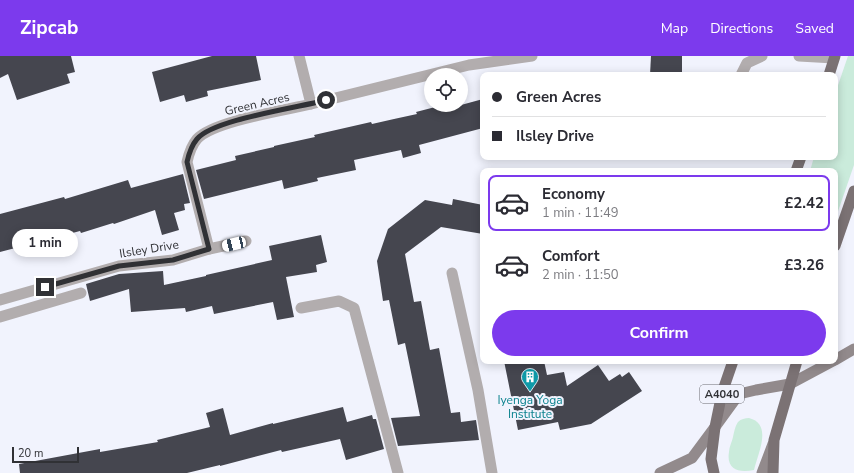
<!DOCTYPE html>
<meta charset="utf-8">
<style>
:root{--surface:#fff;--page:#f7f7f7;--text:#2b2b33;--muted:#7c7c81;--line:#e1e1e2;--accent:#7c3aed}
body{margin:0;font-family:"Nunito Sans",sans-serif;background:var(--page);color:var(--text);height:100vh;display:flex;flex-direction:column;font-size:15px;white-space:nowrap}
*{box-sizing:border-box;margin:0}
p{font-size:13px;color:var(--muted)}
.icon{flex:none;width:22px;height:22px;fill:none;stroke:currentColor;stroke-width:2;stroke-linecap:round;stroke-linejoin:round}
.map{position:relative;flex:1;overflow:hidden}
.side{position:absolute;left:480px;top:112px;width:358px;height:196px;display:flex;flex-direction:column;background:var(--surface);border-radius:8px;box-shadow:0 2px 10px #0003}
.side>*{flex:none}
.top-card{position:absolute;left:480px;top:16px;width:358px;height:88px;border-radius:8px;box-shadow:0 2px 10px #0003;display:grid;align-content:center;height:88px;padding:0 12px;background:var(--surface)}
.controls{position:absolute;left:424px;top:12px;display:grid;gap:8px}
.controls a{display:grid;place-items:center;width:44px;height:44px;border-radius:50%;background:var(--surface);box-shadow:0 2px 10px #0003;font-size:20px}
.scale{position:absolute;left:12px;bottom:10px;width:67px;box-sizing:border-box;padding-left:4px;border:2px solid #303135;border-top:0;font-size:11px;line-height:14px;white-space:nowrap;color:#303135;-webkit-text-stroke:3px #f1f3fd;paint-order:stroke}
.end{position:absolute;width:18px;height:18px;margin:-9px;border:5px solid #303135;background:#fff;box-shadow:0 0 0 2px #fff}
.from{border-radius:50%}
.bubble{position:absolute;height:28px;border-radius:14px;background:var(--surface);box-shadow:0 2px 10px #0003;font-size:13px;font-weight:700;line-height:28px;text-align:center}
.car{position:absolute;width:12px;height:24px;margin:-12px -6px;border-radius:5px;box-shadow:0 0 3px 1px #0007;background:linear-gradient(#fff 24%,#345 0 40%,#fff 0 76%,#345 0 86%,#fff 0)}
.top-card b{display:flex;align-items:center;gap:14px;height:38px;font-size:15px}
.top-card b+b{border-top:1px solid var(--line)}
.top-card i{width:10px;height:10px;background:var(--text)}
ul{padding:7px 0 0;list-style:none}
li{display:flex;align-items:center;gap:12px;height:56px;margin:0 8px 6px;padding:0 4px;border:2px solid transparent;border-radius:8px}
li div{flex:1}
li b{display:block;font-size:15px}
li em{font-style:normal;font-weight:700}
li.current{border-color:var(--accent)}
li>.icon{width:36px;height:36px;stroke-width:1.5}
.button{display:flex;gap:8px;margin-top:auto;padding:8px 12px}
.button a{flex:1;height:46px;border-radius:24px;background:var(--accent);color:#fff;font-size:16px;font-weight:700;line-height:46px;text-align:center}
header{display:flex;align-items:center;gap:24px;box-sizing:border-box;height:56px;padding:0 20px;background:var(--accent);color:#fff}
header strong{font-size:19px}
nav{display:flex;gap:22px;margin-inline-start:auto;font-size:14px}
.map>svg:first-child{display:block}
</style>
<header>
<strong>Zipcab</strong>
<nav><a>Map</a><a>Directions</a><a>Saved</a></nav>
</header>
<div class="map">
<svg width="854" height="417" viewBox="0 0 854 417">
<rect width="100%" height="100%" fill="#f1f3fd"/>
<g fill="#caebdb">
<path d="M848,0H854V109L835,164V115H810L814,101H835V38Z"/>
<path d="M749,362C773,368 758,397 754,414C739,417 726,414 729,396C729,391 732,386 733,381C734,377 735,370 738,366C741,363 745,362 749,362Z"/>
</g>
<g fill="#45464f">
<path d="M0,0H71L75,16L67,18L70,27L17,44L8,18L0,22Z"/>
<path d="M212,0H256L261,24L207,35L208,40L186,46L184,39L160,46L152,16Z"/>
<path d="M651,0H682V19H650Z"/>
<path d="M483,43V72L419,89L421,97L403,102L401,94L354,104L356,114L317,122L318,125L284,133L282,124L204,143L196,114L236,104L235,100L274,91V90L315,81L314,79L371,66L372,68L394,63L417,58L416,56L443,49H461Z"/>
<path d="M183,118L190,147L184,148L185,154L174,157L179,174L162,179L155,154L114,168L113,167L81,177L80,175L0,196V158L64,141L65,143L128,124L131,132Z"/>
<path d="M453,143L483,149V178L441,171L405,198L414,246L421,245L430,294L439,292L451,357L460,356L461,366L476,364L479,384L398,390L391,362L420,360L405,287L398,289L389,244L383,245L377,205L388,173L425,144L452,149Z"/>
<path d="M321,179L327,206L316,209L317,216L286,221L294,261L277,264L273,246L214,258L212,250L186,256L185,252L131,256L129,233L90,245L86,228L119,218L163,215L164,229L206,220V219L272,204L269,190Z"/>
<path d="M504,305H544L547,319L564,316L567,330L598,309L609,325L620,318L622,321L629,316L642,335L591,368L560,374L558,366L518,374Z"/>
<path d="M343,351L347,366L372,359L373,363H376L384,393L346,404L340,383L282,396L281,394L220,410V409L187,417H20L19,408L100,393V396L158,386L157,384L210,371L206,357L223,352L230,379L273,367V368Z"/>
</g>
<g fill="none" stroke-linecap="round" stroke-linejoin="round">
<g stroke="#b2adae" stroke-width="11">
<path d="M799,0L834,2"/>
<path d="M741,19L747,7L762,0"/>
<path d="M301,252L339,245L354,252L398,417"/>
<path d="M0,261L81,237"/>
</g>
<g stroke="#b2adae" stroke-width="11">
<path d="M311,48L469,9L532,0"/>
<path d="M246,185L209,193L187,106C189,97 191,90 197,83C213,65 286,54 311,48L299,0"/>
<path d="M452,217L478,334L492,417"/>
<path d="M0,244L119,210L173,204L209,193"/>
</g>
<g stroke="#928a8c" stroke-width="11">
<path d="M835,304L854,293"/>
<path d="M660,417L692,402L715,371L739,338L756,334L790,328L833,305"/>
<path d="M762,417L773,388"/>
</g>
<g stroke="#7b7274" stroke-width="11">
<path d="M829,19L835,0"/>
<path d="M796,115L801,101"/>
<path d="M835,190L854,135"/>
<path d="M714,417L711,403L715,371L722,337L733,305"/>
<path d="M773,417L774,384L797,305"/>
</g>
</g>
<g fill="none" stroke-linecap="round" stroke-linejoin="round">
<path stroke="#303135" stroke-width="5" d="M45,231L119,210L173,204L209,193L187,106C189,97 191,90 197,83C214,63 298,52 326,44"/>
</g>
<defs>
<symbol id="building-pin" viewBox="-11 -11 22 30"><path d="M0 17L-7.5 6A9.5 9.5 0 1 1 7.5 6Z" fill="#0f9aa8" stroke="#f1f3fd"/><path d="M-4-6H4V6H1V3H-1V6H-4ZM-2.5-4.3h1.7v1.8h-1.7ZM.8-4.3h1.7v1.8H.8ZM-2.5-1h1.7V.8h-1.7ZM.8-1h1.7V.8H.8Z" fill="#fff"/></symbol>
</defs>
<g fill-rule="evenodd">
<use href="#building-pin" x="520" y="311" width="20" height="27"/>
</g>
<g text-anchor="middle" stroke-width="4" stroke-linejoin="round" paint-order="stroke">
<rect fill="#f1f3fd" stroke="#6a6b71" stroke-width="1" x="700" y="329" width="44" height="18" rx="3"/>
<g font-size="11" font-weight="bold" fill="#303135">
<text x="722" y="342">A4040</text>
</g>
<g font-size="12" fill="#303135" stroke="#f1f3fd">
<text transform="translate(257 48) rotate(-13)" y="4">Green Acres</text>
<text transform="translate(149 193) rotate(-9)" y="4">Ilsley Drive</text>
</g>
<g font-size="12" fill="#0d838f" stroke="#f1f3fd">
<text x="530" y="348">Iyenga Yoga<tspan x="530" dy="14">Institute</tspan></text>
</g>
</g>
</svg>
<div class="controls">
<a><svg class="icon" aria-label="locate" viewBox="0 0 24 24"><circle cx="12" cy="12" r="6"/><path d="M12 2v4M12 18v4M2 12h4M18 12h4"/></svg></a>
</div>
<div class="scale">20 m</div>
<i class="end from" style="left:326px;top:44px"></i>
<i class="end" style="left:45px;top:231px"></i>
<div class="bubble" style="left:12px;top:173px;width:66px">1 min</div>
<i class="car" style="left:234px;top:188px;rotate:257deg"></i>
<div class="top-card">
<b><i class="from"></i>Green Acres</b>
<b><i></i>Ilsley Drive</b>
</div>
<section class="side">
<ul>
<li class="current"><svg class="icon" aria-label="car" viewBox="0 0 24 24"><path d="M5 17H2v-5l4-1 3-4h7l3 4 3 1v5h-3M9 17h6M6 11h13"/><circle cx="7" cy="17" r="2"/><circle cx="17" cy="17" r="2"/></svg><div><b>Economy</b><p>1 min · 11:49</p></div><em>£2.42</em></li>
<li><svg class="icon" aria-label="car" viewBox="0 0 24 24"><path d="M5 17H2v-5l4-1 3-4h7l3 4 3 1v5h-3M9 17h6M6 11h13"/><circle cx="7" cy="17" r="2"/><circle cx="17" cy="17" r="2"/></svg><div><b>Comfort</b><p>2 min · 11:50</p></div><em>£3.26</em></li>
</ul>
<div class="button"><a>Confirm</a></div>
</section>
</div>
